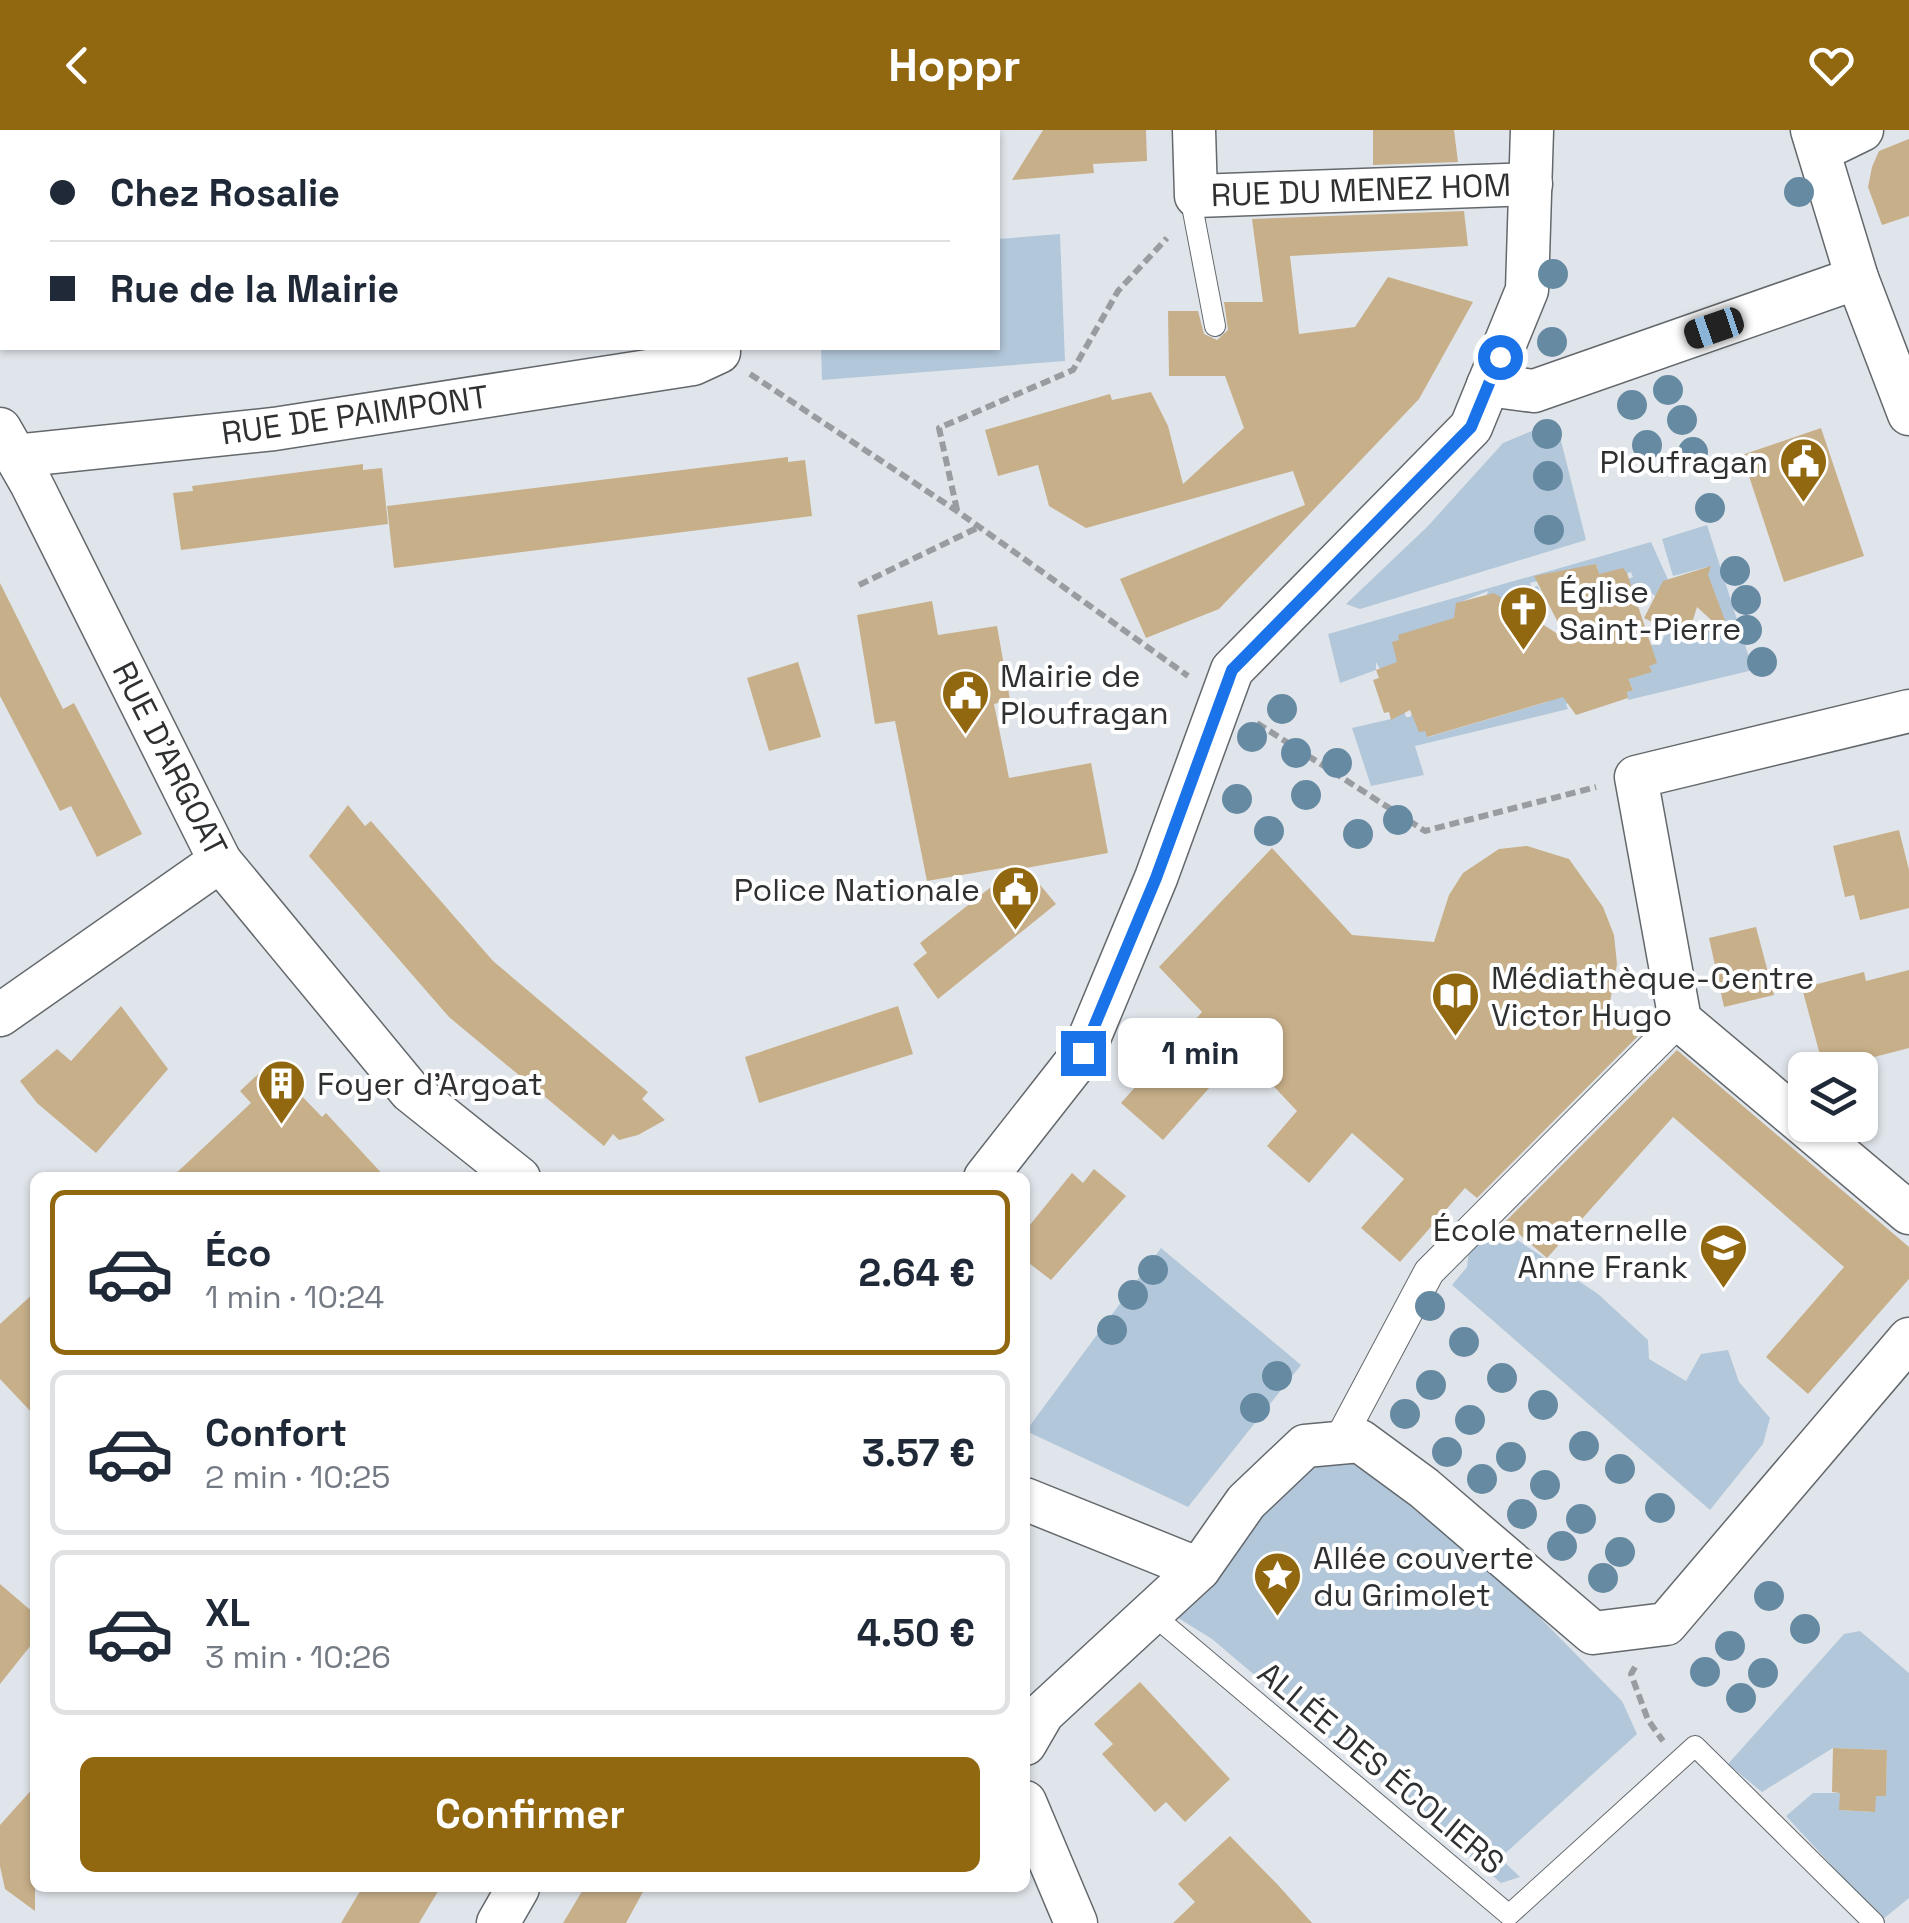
<!DOCTYPE html>
<html lang="fr">
<meta charset="utf-8">
<style>
:root{--surface:#fff;--page:#f2f2f3;--text:#1f2937;--muted:#747a83;--line:#e0e1e3;--accent:#91670f}
body{margin:0;font-family:"Space Grotesk",sans-serif;background:var(--page);color:var(--text);height:100vh;display:flex;flex-direction:column;font-size:38px;white-space:nowrap}
*{box-sizing:border-box;margin:0}
p{font-size:32px;color:var(--muted)}
.icon{flex:none;width:55px;height:55px;fill:none;stroke:currentColor;stroke-width:2;stroke-linecap:round;stroke-linejoin:round}
.map{position:relative;flex:1;overflow:hidden}
.drawer{position:absolute;left:30px;top:1042px;width:1000px;height:720px;display:flex;flex-direction:column;background:var(--surface);border-radius:15px;box-shadow:0 2px 8px #0004}
.drawer>*{flex:none}
.guide{position:absolute;left:0px;top:0px;width:1000px;height:220px;box-shadow:0 2px 8px #0004;display:grid;align-content:center;height:220px;padding:0 50px;background:var(--surface)}
.tools{position:absolute;left:1788px;top:922px;display:grid;gap:20px}
.tools a{display:grid;place-items:center;width:90px;height:90px;border-radius:15px;background:var(--surface);box-shadow:0 2px 8px #0004;font-size:50px}
.end{position:absolute;width:45px;height:45px;margin:-22px;border:12px solid #1a73e8;background:#fff;box-shadow:0 0 0 5px #fff}
.from{border-radius:50%}
.bubble{position:absolute;height:70px;border-radius:15px;background:var(--surface);box-shadow:0 2px 8px #0004;font-size:32px;font-weight:700;line-height:70px;text-align:center}
.car{position:absolute;width:30px;height:60px;margin:-30px -15px;border-radius:12px;box-shadow:0 0 8px 2px #0007;background:linear-gradient(#222 24%,#8ab4d8 0 40%,#222 0 76%,#8ab4d8 0 86%,#222 0)}
.guide b{display:flex;align-items:center;gap:35px;height:95px;font-size:38px}
.guide b+b{border-top:2px solid var(--line)}
.guide i{width:25px;height:25px;background:var(--text)}
ul{padding:18px 0 0;list-style:none}
li{display:flex;align-items:center;gap:30px;height:165px;margin:0 20px 15px;padding:0 30px;border:5px solid var(--line);border-radius:15px}
li div{flex:1}
li b{display:block;font-size:38px}
li em{font-style:normal;font-weight:700}
li.current{border-color:var(--accent)}
li>.icon{width:90px;height:90px;stroke-width:1.5}
.action{display:flex;gap:20px;margin-top:auto;padding:20px 50px}
.action a{flex:1;height:115px;border-radius:15px;background:var(--accent);color:#fff;font-size:40px;font-weight:700;line-height:115px;text-align:center}
header{display:flex;justify-content:space-between;align-items:center;height:130px;padding:0 50px;background:var(--accent);color:#fff;font-size:45px;font-weight:700}
.map>svg:first-child{display:block}
</style>
<header><svg class="icon" aria-label="back" viewBox="0 0 24 24"><path d="M15 5l-7 7 7 7"/></svg>Hoppr<svg class="icon" aria-label="heart" viewBox="0 0 24 24"><path d="M12 20l-8-8c-3-5 5-10 8-4 3-6 11-1 8 4z"/></svg></header>
<div class="map">
<svg width="1909" height="1793" viewBox="0 0 1909 1793">
<rect width="100%" height="100%" fill="#e0e5eb"/>
<g fill="#b2c7da">
<path d="M1060,104L1065,231L822,250L821,218H998V109Z"/>
<path d="M1556,291L1586,410L1360,479L1346,474L1428,396L1503,313Z"/>
<path d="M1707,395L1753,540L1628,570L1627,562L1633,559L1631,555L1626,558L1621,544L1651,542L1643,515H1660L1670,494L1688,505L1717,496V469L1704,444L1707,437L1673,446L1662,409Z"/>
<path d="M1651,412L1670,454L1660,470L1643,456L1641,462L1630,466L1625,450L1633,447L1631,442L1595,452L1592,441L1598,439L1596,434L1530,453L1532,458L1538,456L1542,468L1520,475L1518,469L1513,471L1515,476L1487,465L1488,461L1463,471L1466,490L1407,539L1384,546L1376,532V540L1340,553L1328,504Z"/>
<path d="M1568,560L1572,572L1566,574L1568,579L1415,616L1424,645L1371,656L1352,598L1391,589L1403,578L1406,587H1410L1417,574L1428,607L1547,572Z"/>
<path d="M1495,1095L1598,1164L1648,1210L1649,1229L1686,1251L1701,1224L1728,1220L1739,1252L1770,1288L1763,1314L1710,1380L1452,1155L1467,1137L1469,1121Z"/>
<path d="M1161,1118L1301,1235L1188,1377L1026,1301Z"/>
<path d="M1339,1311L1416,1362L1622,1571L1637,1604L1500,1728L1520,1747L1501,1753L1212,1509L1175,1486L1199,1439Z"/>
<path d="M1860,1501L1909,1543V1768L1882,1790L1786,1686L1813,1663H1840V1680L1874,1682L1875,1666L1886,1665L1887,1620L1833,1618L1762,1662L1728,1634L1844,1504Z"/>
</g>
<g fill="#c7af89">
<path d="M1043,0H1146L1147,31L1093,34L1094,43L1012,50Z"/>
<path d="M1373,0H1454L1458,32L1373,35Z"/>
<path d="M1909,9V86L1882,95L1868,57L1872,37L1879,21Z"/>
<path d="M1464,81L1468,116L1290,126L1299,204L1355,197L1388,147L1473,172L1419,269L1219,479L1146,508L1120,449L1305,375L1293,341L1086,398L1049,376L1038,335L998,346L985,300L1110,264L1112,270L1151,262L1168,296L1183,354L1244,298L1225,246H1169L1168,181H1198L1204,204L1217,210L1228,200L1224,172H1263L1252,89Z"/>
<path d="M1821,298L1864,426L1784,452L1742,325Z"/>
<path d="M788,327V332L805,330L812,386L394,438L387,376Z"/>
<path d="M363,334V340L382,338L388,394L181,420L173,363L193,361L192,356Z"/>
<path d="M1596,434L1599,444L1623,438L1627,443L1657,533L1649,536L1652,542L1628,549L1633,560L1627,562L1628,568L1576,585L1563,567L1427,607L1425,601L1419,602L1410,580L1391,590L1389,582L1384,583L1373,550L1379,548L1376,540L1397,532L1392,512L1399,510L1398,505L1454,488L1456,473L1494,463L1567,510L1534,446Z"/>
<path d="M1711,436L1708,445L1732,509L1697,477L1687,509L1644,488L1663,451Z"/>
<path d="M0,453L63,579L74,573L142,704L97,727L71,676L60,681L0,566Z"/>
<path d="M932,471L938,505L997,496L1010,570L994,574L1009,648L1091,633L1108,723L1026,738L1056,774L938,869L913,834L927,823L920,813L1019,735L927,751L895,591L875,594L857,485Z"/>
<path d="M798,532L821,607L769,621L747,548Z"/>
<path d="M348,675L365,696L371,691L493,831L648,962L642,969L665,990L638,1005L619,1010L613,1004L604,1016L449,887L309,726Z"/>
<path d="M1899,700L1909,740V778L1860,790L1854,765L1845,767L1833,716Z"/>
<path d="M1527,716L1569,729L1603,777L1614,805L1617,834L1608,883L1644,900L1477,1068L1465,1058L1400,1132L1361,1098L1404,1049L1352,1003L1309,1053L1267,1016L1297,981L1241,922L1163,1010L1121,973L1202,882L1159,837L1272,718L1352,805L1434,812L1449,765L1463,743L1499,719Z"/>
<path d="M1756,797L1774,865L1724,877L1709,808Z"/>
<path d="M1909,840V918L1824,940L1802,858L1864,842L1866,851Z"/>
<path d="M121,876L168,939L96,1023L37,973L20,951L57,919L71,931Z"/>
<path d="M898,876L913,924L759,973L745,927Z"/>
<path d="M1677,920L1909,1117V1149L1808,1264L1766,1227L1844,1137L1673,987L1547,1128L1505,1092Z"/>
<path d="M270,933L322,987L326,983L386,1048H171L251,973L240,961Z"/>
<path d="M1094,1039L1126,1066L1051,1150L1025,1130V1101L1072,1043L1083,1053Z"/>
<path d="M35,1162V1286L0,1249V1194Z"/>
<path d="M0,1454L35,1484V1510L0,1554Z"/>
<path d="M1140,1552L1230,1649L1185,1692L1166,1672L1155,1682L1102,1624L1113,1614L1094,1594Z"/>
<path d="M1833,1618L1887,1620L1886,1666H1876L1875,1682L1839,1680L1840,1663L1832,1662Z"/>
<path d="M35,1656V1781L5,1759L0,1736V1695Z"/>
<path d="M1230,1706L1278,1755L1312,1793H1173L1195,1772L1178,1754Z"/>
<path d="M362,1758H440L419,1793H341Z"/>
<path d="M584,1758H645L626,1793H563Z"/>
</g>
<g fill="none" stroke-linecap="round" stroke-linejoin="round">
<defs>
<g id="service">
<path d="M1196,66L1193,81L1215,196"/>
<path d="M1151,1483L1509,1785L1695,1616L1874,1793"/>
</g>
<path id="pedestrian" d="M1339,1311L1429,1142L1680,890"/>
<g id="minor">
<path d="M705,0V2"/>
<path d="M1194,0L1196,66L1531,54"/>
<path d="M1812,0L1857,148L1909,284"/>
<path d="M1819,21L1862,0"/>
<path d="M1488,255L1534,261L1857,148"/>
<path d="M0,299L31,353L220,731L410,961L519,1048"/>
<path d="M15,326L274,299L693,234L719,222V218"/>
<path d="M1909,581L1636,647L1680,890L1909,1083"/>
<path d="M0,885L220,731"/>
<path d="M985,1048L1083,923L1156,748L1232,540L1471,297L1527,160L1532,0"/>
<path d="M1025,1369L1199,1439L1246,1372L1305,1316L1360,1311L1424,1358L1593,1503L1666,1494L1909,1209"/>
<path d="M1025,1614L1043,1583L1199,1439"/>
<path d="M1025,1672L1076,1793"/>
<path d="M498,1793L518,1758"/>
</g>
</defs>
<use href="#service" stroke="#63686c" stroke-width="22"/>
<use href="#pedestrian" stroke="#63686c" stroke-width="32"/>
<use href="#minor" stroke="#63686c" stroke-width="45"/>
<g stroke="#999da1" stroke-width="6" stroke-dasharray="10 5" stroke-linecap="butt">
<path d="M430,0L433,2"/>
<path d="M750,244L957,381L1188,546"/>
<path d="M957,380L939,298L1073,240L1118,161L1167,108"/>
<path d="M859,455L979,397"/>
<path d="M1257,593L1425,701L1596,657"/>
<path d="M1635,1537L1631,1544L1648,1590L1663,1611"/>
</g>
<use href="#service" stroke="#fff" stroke-width="20"/>
<use href="#pedestrian" stroke="#fff" stroke-width="30"/>
<use href="#minor" stroke="#fff" stroke-width="42"/>
</g>
<g fill="#668aa2">
<circle cx="1799" cy="62" r="15"/>
<circle cx="1553" cy="144" r="15"/>
<circle cx="1552" cy="212" r="15"/>
<circle cx="1668" cy="260" r="15"/>
<circle cx="1632" cy="275" r="15"/>
<circle cx="1682" cy="290" r="15"/>
<circle cx="1547" cy="304" r="15"/>
<circle cx="1647" cy="315" r="15"/>
<circle cx="1693" cy="322" r="15"/>
<circle cx="1548" cy="346" r="15"/>
<circle cx="1710" cy="378" r="15"/>
<circle cx="1549" cy="400" r="15"/>
<circle cx="1735" cy="441" r="15"/>
<circle cx="1746" cy="470" r="15"/>
<circle cx="1747" cy="500" r="15"/>
<circle cx="1762" cy="532" r="15"/>
<circle cx="1282" cy="579" r="15"/>
<circle cx="1252" cy="607" r="15"/>
<circle cx="1296" cy="623" r="15"/>
<circle cx="1337" cy="633" r="15"/>
<circle cx="1306" cy="665" r="15"/>
<circle cx="1237" cy="669" r="15"/>
<circle cx="1398" cy="690" r="15"/>
<circle cx="1269" cy="701" r="15"/>
<circle cx="1358" cy="704" r="15"/>
<circle cx="1153" cy="1140" r="15"/>
<circle cx="1133" cy="1165" r="15"/>
<circle cx="1430" cy="1176" r="15"/>
<circle cx="1112" cy="1200" r="15"/>
<circle cx="1464" cy="1212" r="15"/>
<circle cx="1277" cy="1246" r="15"/>
<circle cx="1502" cy="1248" r="15"/>
<circle cx="1431" cy="1255" r="15"/>
<circle cx="1543" cy="1275" r="15"/>
<circle cx="1255" cy="1278" r="15"/>
<circle cx="1405" cy="1284" r="15"/>
<circle cx="1470" cy="1290" r="15"/>
<circle cx="1584" cy="1316" r="15"/>
<circle cx="1447" cy="1322" r="15"/>
<circle cx="1511" cy="1327" r="15"/>
<circle cx="1620" cy="1339" r="15"/>
<circle cx="1482" cy="1349" r="15"/>
<circle cx="1545" cy="1355" r="15"/>
<circle cx="1660" cy="1378" r="15"/>
<circle cx="1522" cy="1384" r="15"/>
<circle cx="1581" cy="1389" r="15"/>
<circle cx="1562" cy="1416" r="15"/>
<circle cx="1620" cy="1422" r="15"/>
<circle cx="1603" cy="1448" r="15"/>
<circle cx="1769" cy="1466" r="15"/>
<circle cx="1805" cy="1499" r="15"/>
<circle cx="1730" cy="1516" r="15"/>
<circle cx="1705" cy="1542" r="15"/>
<circle cx="1763" cy="1543" r="15"/>
<circle cx="1741" cy="1568" r="15"/>
</g>
<g fill="none" stroke-linecap="round" stroke-linejoin="round">
<path stroke="#1a73e8" stroke-width="12" d="M1083,923L1156,748L1232,540L1471,297L1500,227"/>
</g>
<defs>
<symbol id="civic-pin" viewBox="-11 -11 22 30"><path d="M0 17L-7.5 6A9.5 9.5 0 1 1 7.5 6Z" fill="#91670f" stroke="#fff"/><path d="M-.6-6.5H3V-4.5H.6V-3L4-1V1h2V6H-6V1h2V-1L-.6-3ZM-1.2 2.5V6h2.4V2.5Z" fill="#fff"/></symbol>
<symbol id="church-pin" viewBox="-11 -11 22 30"><path d="M0 17L-7.5 6A9.5 9.5 0 1 1 7.5 6Z" fill="#91670f" stroke="#fff"/><path d="M-1.2-6h2.4v3.5h3.3v2.4h-3.3V6h-2.4V-.1h-3.3v-2.4h3.3Z" fill="#fff"/></symbol>
<symbol id="library-pin" viewBox="-11 -11 22 30"><path d="M0 17L-7.5 6A9.5 9.5 0 1 1 7.5 6Z" fill="#91670f" stroke="#fff"/><path d="M-6-4Q-3-5.5-.7-3.5V5Q-3 3-6 4ZM6-4Q3-5.5 .7-3.5V5Q3 3 6 4Z" fill="#fff"/></symbol>
<symbol id="building-pin" viewBox="-11 -11 22 30"><path d="M0 17L-7.5 6A9.5 9.5 0 1 1 7.5 6Z" fill="#91670f" stroke="#fff"/><path d="M-4-6H4V6H1V3H-1V6H-4ZM-2.5-4.3h1.7v1.8h-1.7ZM.8-4.3h1.7v1.8H.8ZM-2.5-1h1.7V.8h-1.7ZM.8-1h1.7V.8H.8Z" fill="#fff"/></symbol>
<symbol id="school-pin" viewBox="-11 -11 22 30"><path d="M0 17L-7.5 6A9.5 9.5 0 1 1 7.5 6Z" fill="#91670f" stroke="#fff"/><path d="M0-5L7-2L0 1L-7-2ZM-4 1L0 2.5L4 1V4Q0 6-4 4Z" fill="#fff"/></symbol>
<symbol id="sight-pin" viewBox="-11 -11 22 30"><path d="M0 17L-7.5 6A9.5 9.5 0 1 1 7.5 6Z" fill="#91670f" stroke="#fff"/><path d="M0-6L1.8-2.2L6-1.7L2.9 1.2L3.7 5.4L0 3.3L-3.7 5.4L-2.9 1.2L-6-1.7L-1.8-2.2Z" fill="#fff"/></symbol>
</defs>
<g fill-rule="evenodd">
<use href="#civic-pin" x="1776" y="304" width="55" height="75"/>
<use href="#church-pin" x="1496" y="452" width="55" height="75"/>
<use href="#civic-pin" x="938" y="536" width="55" height="75"/>
<use href="#civic-pin" x="988" y="732" width="55" height="75"/>
<use href="#library-pin" x="1428" y="838" width="55" height="75"/>
<use href="#building-pin" x="254" y="926" width="55" height="75"/>
<use href="#school-pin" x="1696" y="1090" width="55" height="75"/>
<use href="#sight-pin" x="1250" y="1418" width="55" height="75"/>
</g>
<g text-anchor="middle" stroke-width="8" stroke-linejoin="round" paint-order="stroke">
<g font-size="32" fill="#2e3032" stroke="#fff">
<text transform="translate(1361 60) rotate(-2)" y="11">RUE DU MENEZ HOM</text>
<text transform="translate(355 285) rotate(-8)" y="11">RUE DE PAIMPONT</text>
<text transform="translate(170 629) rotate(63)" y="11">RUE D'ARGOAT</text>
<text transform="translate(1381 1638) rotate(40)" y="11">ALLÉE DES ÉCOLIERS</text>
</g>
<g font-size="32" fill="#2e3032" stroke="#fff" text-anchor="start">
<text x="1768" y="343" text-anchor="end">Ploufragan</text>
<text x="1559" y="473">Église<tspan x="1559" dy="37">Saint-Pierre</tspan></text>
<text x="1000" y="557">Mairie de<tspan x="1000" dy="37">Ploufragan</tspan></text>
<text x="980" y="771" text-anchor="end">Police Nationale</text>
<text x="1491" y="859">Médiathèque-Centre<tspan x="1491" dy="37">Victor Hugo</tspan></text>
<text x="317" y="965">Foyer d'Argoat</text>
<text x="1688" y="1111" text-anchor="end">École maternelle<tspan x="1688" dy="37">Anne Frank</tspan></text>
<text x="1313" y="1439">Allée couverte<tspan x="1313" dy="37">du Grimolet</tspan></text>
</g>
</g>
</svg>
<div class="tools">
<a><svg class="icon" aria-label="layers" viewBox="0 0 24 24"><path d="M12 4l9 5-9 5-9-5zM3 14l9 5 9-5"/></svg></a>
</div>
<i class="end from" style="left:1500px;top:227px"></i>
<i class="end" style="left:1083px;top:923px"></i>
<div class="bubble" style="left:1118px;top:888px;width:165px">1 min</div>
<i class="car" style="left:1714px;top:198px;rotate:251deg"></i>
<div class="guide">
<b><i class="from"></i>Chez Rosalie</b>
<b><i></i>Rue de la Mairie</b>
</div>
<section class="drawer">
<ul>
<li class="current"><svg class="icon" aria-label="car" viewBox="0 0 24 24"><path d="M5 17H2v-5l4-1 3-4h7l3 4 3 1v5h-3M9 17h6M6 11h13"/><circle cx="7" cy="17" r="2"/><circle cx="17" cy="17" r="2"/></svg><div><b>Éco</b><p>1 min · 10:24</p></div><em>2.64 €</em></li>
<li><svg class="icon" aria-label="car" viewBox="0 0 24 24"><path d="M5 17H2v-5l4-1 3-4h7l3 4 3 1v5h-3M9 17h6M6 11h13"/><circle cx="7" cy="17" r="2"/><circle cx="17" cy="17" r="2"/></svg><div><b>Confort</b><p>2 min · 10:25</p></div><em>3.57 €</em></li>
<li><svg class="icon" aria-label="car" viewBox="0 0 24 24"><path d="M5 17H2v-5l4-1 3-4h7l3 4 3 1v5h-3M9 17h6M6 11h13"/><circle cx="7" cy="17" r="2"/><circle cx="17" cy="17" r="2"/></svg><div><b>XL</b><p>3 min · 10:26</p></div><em>4.50 €</em></li>
</ul>
<div class="action"><a>Confirmer</a></div>
</section>
</div>
